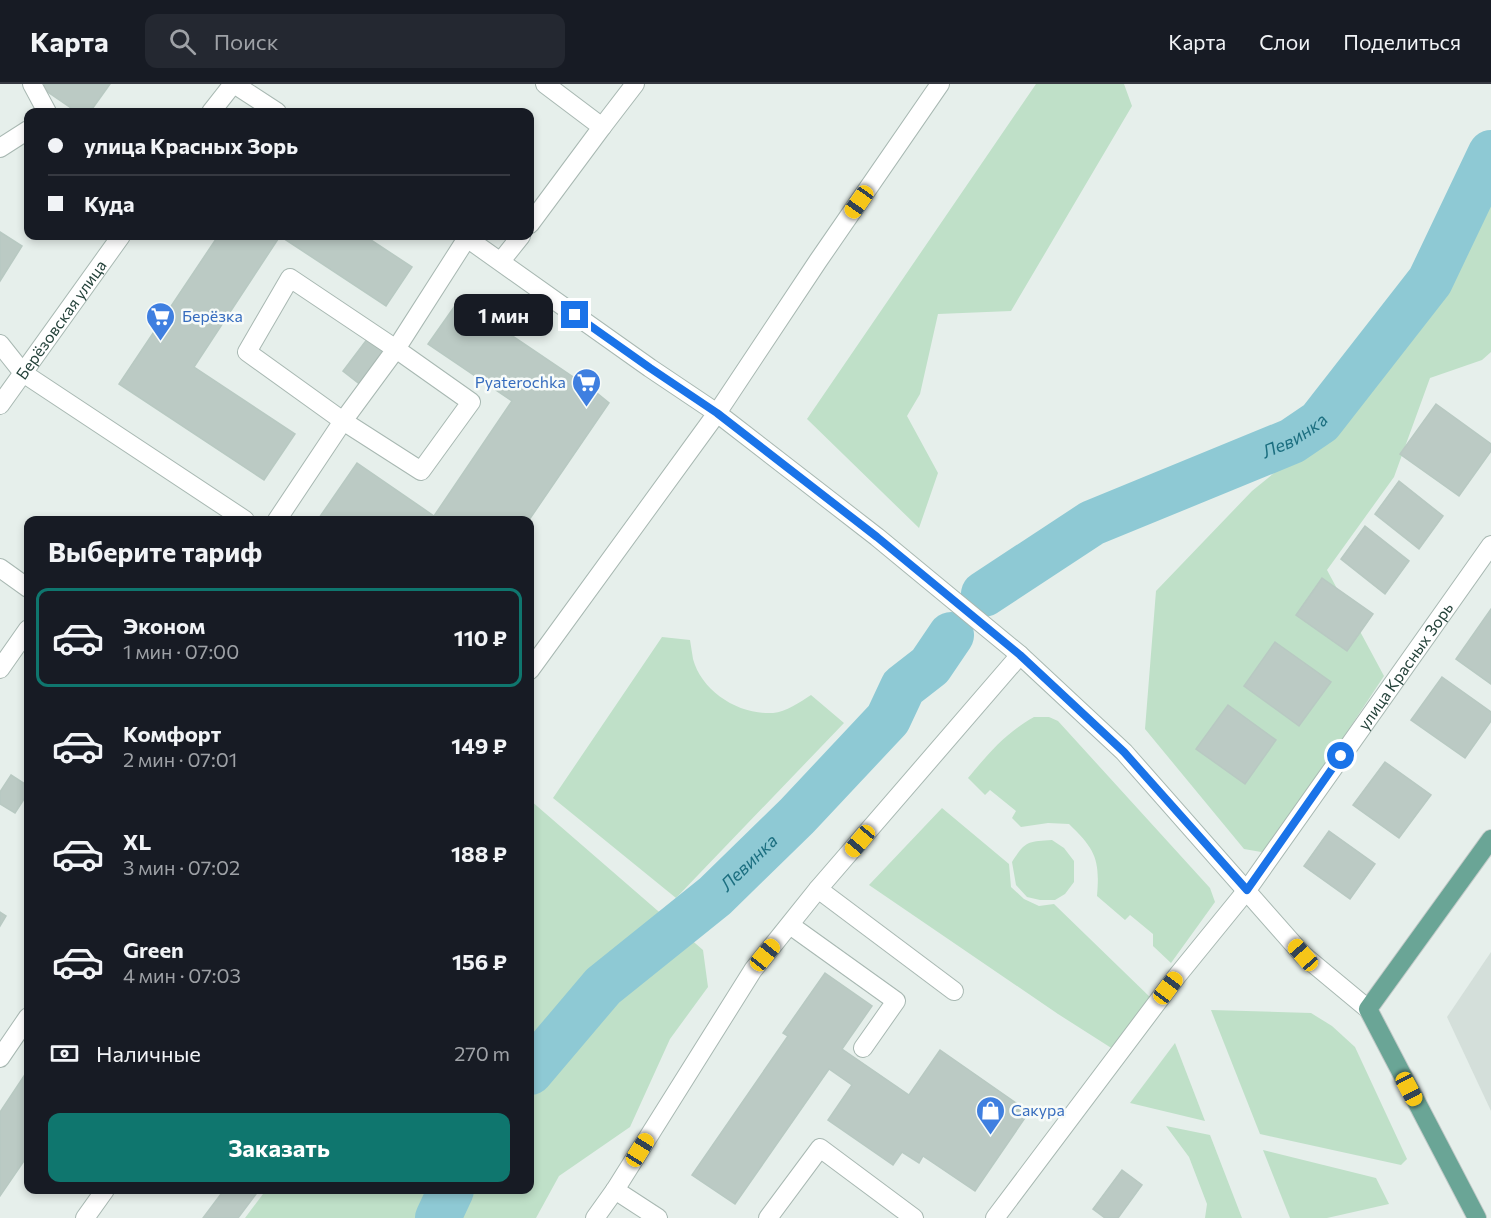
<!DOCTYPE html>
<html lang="ru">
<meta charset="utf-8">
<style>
:root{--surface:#171b24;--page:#242831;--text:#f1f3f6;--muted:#9ea1a6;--line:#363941;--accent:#0f766e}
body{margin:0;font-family:Commissioner,sans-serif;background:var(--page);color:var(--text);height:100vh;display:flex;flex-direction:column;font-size:22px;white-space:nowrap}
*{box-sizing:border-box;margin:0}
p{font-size:20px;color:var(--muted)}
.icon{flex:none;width:33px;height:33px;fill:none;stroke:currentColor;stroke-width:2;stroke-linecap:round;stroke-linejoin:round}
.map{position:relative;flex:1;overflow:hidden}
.details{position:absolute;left:24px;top:432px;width:510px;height:678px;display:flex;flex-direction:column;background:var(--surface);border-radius:12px;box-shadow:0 3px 9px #0003}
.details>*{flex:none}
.guide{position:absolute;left:24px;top:24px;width:510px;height:132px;border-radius:12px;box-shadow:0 3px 9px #0003;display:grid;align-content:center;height:132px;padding:0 24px;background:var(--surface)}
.end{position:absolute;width:27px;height:27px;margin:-14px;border:8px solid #1a73e8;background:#fff;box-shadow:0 0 0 3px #fff}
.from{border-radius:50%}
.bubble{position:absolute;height:42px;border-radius:12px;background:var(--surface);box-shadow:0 3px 9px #0003;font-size:20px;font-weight:700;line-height:42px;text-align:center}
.car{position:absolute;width:18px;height:36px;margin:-18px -9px;border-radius:8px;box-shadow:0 0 4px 2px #0007;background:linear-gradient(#f5c518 24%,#345 0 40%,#f5c518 0 76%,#345 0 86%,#f5c518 0)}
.guide b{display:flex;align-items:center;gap:21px;height:57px;font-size:22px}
.guide b+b{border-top:2px solid var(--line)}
.guide i{width:15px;height:15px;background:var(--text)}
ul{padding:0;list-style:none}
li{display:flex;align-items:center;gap:18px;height:99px;margin:0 12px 9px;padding:0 12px;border:3px solid transparent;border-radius:12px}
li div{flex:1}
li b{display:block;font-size:22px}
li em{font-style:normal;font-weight:700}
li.on{border-color:var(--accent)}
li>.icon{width:54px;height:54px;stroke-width:1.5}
h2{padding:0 24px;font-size:27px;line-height:72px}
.pay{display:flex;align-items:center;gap:15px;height:66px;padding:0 24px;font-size:22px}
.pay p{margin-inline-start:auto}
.button{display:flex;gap:12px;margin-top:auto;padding:12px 24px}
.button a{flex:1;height:69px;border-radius:12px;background:var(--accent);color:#fff;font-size:24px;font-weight:700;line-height:69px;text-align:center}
header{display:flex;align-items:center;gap:36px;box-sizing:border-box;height:84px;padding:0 30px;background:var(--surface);border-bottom:2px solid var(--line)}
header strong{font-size:28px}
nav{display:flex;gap:33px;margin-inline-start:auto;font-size:21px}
.search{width:420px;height:54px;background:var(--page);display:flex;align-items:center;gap:15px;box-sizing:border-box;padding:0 21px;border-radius:12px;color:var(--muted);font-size:22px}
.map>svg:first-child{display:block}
</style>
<header>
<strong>Карта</strong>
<div class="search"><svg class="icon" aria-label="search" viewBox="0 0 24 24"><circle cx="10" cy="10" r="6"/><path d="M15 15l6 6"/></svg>Поиск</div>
<nav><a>Карта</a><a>Слои</a><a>Поделиться</a></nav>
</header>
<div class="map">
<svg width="1491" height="1134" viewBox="0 0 1491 1134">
<rect width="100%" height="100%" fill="#e6efeb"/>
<path fill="#d4dfda" d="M1491,868V1027L1447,933Z"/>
<g fill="#bfe0c8">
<path d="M1036,0H1124L1132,22L1011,227L938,230L920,310L907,332L938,389L919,444L807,335Z"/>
<path d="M1491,97V268L1482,276L1430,294L1394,393L1327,486L1384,592L1267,769L1244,765L1145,645L1156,507L1252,407L1329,344L1442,202Z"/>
<path d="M662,553L690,556C691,562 692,569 693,575C702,608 739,631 773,629C786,628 800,618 811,611L844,639L676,814L553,714Z"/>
<path d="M1034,633H1049L1058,637L1210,804L1215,818L1171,879L1153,862V850L1130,831L1125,836L1097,812C1100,776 1096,766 1069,740L1048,739L1021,743L1012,734L1016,727L990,706L985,711L968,694C989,669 1004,650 1034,633Z"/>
<path d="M530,716L703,866L708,903L670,955L630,1043L559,1092L536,1134H245L266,1106H530Z"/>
<path d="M942,724L1009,780L1011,803L1024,815L1039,822L1054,820L1154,917L1116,967L1058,930L869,801Z"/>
<path d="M1052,756L1064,764L1074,777V798L1065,810L1055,816H1040L1027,813L1016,801L1012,778C1026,756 1028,758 1052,756Z"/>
<path d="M1211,926L1311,929L1332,942L1355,963L1407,1075L1401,1081L1260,1050Z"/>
<path d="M1175,959L1205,1037L1130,1019Z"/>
<path d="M1166,1042L1210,1051L1242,1134H1205L1207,1120L1189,1073Z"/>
<path d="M1263,1066L1376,1094L1389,1120L1327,1134H1290Z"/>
</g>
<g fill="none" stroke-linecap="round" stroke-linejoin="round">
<g stroke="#8ec9d4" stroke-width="46">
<path id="s1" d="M984,510L1092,439L1292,357L1320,338L1430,197L1491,69"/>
<path id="s2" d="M530,988L603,902L715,812L797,732L888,635L903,603L930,582L951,551"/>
<path d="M438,1134L451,1106"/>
</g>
</g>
<g fill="#bbcac4" stroke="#b8c9c2" stroke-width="1.5">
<path d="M45,0H110L90,28H77L42,4Z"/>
<path d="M0,148L22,162L0,197Z"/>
<path d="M218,152H365L412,183L386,222L280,152L194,283L295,350L264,396L119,300Z"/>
<path d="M459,216L597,309L609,319L529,436H323L319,434L357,379L434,432L512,317L428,260Z"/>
<path d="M368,254L387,268L362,302L343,287Z"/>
<path d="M1436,320L1491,360V367L1459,412L1400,370Z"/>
<path d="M1399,397L1443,432L1419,465L1375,430Z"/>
<path d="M1365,442L1409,477L1385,510L1341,475Z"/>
<path d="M1322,494L1373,530L1347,567L1296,531Z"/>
<path d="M1491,525V600L1456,575Z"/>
<path d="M1275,558L1331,598L1299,642L1244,602Z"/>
<path d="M1442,593L1491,628V637L1465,674L1411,636Z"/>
<path d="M1228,621L1276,656L1245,700L1196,665Z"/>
<path d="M1385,678L1431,711L1399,754L1353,721Z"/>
<path d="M11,691L28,702V709L15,729L0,720V708Z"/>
<path d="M1329,747L1375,780L1350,815L1304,782Z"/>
<path d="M0,828L6,832L0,842Z"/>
<path d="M825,889L872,922L842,965L909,1011L940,966L1029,1028L975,1107L923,1072L919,1079L902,1068L893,1081L828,1036L852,1001L829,985L735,1120L692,1091L788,952L783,949Z"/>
<path d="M28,986V1071L0,1112V1028Z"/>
<path d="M1122,1086L1142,1101L1118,1134H1105L1093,1125Z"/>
<path d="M224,1106H259L238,1134H203Z"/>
</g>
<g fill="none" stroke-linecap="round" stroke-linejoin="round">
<defs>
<g id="minor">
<path d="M32,0L47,28"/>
<path d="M234,0L277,28"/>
<path d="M940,0L818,177L717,329L877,453L1020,571L1124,668L1303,871L1368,925"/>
<path d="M211,28L233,0"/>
<path d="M602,43L635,0"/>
<path d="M0,64L28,46"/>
<path d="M530,140L602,43L545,0"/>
<path d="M464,152L650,284L717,329L530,586"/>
<path d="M501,177L521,152"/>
<path d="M290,194L396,265L471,318L421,387L343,337L247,268Z"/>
<path d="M0,260L23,289L245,436"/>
<path id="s3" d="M0,321L121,152"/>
<path d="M277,436L343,337L396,265L467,154"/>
<path d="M0,484L28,504"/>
<path d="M0,585L28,545"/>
<path d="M818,805L954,907"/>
<path d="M790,841L896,917L863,964"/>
<path d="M0,974L28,933"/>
<path d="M615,1106L658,1134"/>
<path d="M85,1134L105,1106"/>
<path d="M595,1134L615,1106L753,886L818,805L1020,571"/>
<path d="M768,1134L820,1064L914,1134"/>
<path id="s4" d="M995,1134L1177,892L1247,806L1491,461"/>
</g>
<path id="major" d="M1477,1134L1368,925L1491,755"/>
</defs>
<use href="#minor" stroke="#a8b8b2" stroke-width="20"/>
<use href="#major" stroke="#c2cac8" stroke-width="20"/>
<use href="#minor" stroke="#fff" stroke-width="18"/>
<use href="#major" stroke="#6aa596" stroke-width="18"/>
</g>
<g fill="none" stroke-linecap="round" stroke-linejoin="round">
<path stroke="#1a73e8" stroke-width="8" d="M575,231L650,284L717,329L877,453L1020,571L1124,668L1247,806L1341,672"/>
</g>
<defs>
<symbol id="supermarket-pin" viewBox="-11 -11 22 30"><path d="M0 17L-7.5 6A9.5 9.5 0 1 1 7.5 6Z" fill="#3f7fe0" stroke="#f7fbf9"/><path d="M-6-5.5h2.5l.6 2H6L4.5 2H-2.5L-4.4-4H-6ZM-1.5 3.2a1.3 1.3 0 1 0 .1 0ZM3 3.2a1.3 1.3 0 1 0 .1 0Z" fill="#fff"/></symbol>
<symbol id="shop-pin" viewBox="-11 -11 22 30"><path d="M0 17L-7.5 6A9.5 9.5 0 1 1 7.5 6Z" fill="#3f7fe0" stroke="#f7fbf9"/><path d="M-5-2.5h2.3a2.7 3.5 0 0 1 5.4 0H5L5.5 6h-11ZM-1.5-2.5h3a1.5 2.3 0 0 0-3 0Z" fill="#fff"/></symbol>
</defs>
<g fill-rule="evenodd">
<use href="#supermarket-pin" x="144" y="216" width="33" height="45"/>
<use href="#supermarket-pin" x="570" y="282" width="33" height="45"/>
<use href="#shop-pin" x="974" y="1010" width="33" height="45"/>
</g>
<g text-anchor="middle" stroke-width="5" stroke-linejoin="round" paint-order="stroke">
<g font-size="16" fill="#366cbe" stroke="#f7fbf9" text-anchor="start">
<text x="182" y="238">Берёзка</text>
<text x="566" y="304" text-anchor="end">Pyaterochka</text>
<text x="1011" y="1032">Сакура</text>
</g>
<g font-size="16" fill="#24423a" stroke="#f7fbf9">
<text dy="6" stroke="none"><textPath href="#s3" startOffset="105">Берёзовская улица</textPath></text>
<text dy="6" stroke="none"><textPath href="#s4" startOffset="688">улица Красных Зорь</textPath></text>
</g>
<g font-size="18" font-style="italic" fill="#1c6f80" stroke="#f7fbf9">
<text dy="6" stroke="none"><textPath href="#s1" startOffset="350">Левинка</textPath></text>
<text dy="6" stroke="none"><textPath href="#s2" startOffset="304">Левинка</textPath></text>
</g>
</g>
</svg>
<i class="end from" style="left:1341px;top:672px"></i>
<i class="end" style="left:575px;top:231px"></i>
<div class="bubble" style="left:454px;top:210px;width:99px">1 мин</div>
<i class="car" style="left:859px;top:118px;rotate:215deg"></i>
<i class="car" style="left:860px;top:757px;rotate:220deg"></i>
<i class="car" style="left:765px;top:871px;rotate:39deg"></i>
<i class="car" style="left:1303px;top:871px;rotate:319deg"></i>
<i class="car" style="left:1168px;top:904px;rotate:37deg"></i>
<i class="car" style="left:1409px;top:1005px;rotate:152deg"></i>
<i class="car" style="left:640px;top:1066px;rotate:32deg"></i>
<div class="guide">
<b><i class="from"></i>улица Красных Зорь</b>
<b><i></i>Куда</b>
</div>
<section class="details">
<h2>Выберите тариф</h2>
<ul>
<li class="on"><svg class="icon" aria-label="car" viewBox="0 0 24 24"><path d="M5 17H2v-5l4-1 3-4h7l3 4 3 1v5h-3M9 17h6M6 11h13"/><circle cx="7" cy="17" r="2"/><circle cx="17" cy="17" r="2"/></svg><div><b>Эконом</b><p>1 мин · 07:00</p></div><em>110 ₽</em></li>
<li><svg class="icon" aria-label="car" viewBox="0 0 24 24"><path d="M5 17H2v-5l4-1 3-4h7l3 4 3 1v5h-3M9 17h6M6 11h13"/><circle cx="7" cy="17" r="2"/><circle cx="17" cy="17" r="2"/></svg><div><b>Комфорт</b><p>2 мин · 07:01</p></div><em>149 ₽</em></li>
<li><svg class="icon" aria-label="car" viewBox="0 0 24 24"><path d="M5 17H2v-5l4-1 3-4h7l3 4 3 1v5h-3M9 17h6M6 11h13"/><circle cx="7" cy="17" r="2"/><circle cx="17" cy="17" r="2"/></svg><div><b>XL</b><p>3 мин · 07:02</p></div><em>188 ₽</em></li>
<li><svg class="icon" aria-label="car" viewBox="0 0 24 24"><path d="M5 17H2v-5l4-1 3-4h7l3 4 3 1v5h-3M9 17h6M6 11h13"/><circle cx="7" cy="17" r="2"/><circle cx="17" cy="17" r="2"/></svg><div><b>Green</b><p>4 мин · 07:03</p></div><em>156 ₽</em></li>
</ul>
<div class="pay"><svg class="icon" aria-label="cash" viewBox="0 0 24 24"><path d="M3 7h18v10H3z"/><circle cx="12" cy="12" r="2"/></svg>Наличные<p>270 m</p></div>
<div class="button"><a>Заказать</a></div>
</section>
</div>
